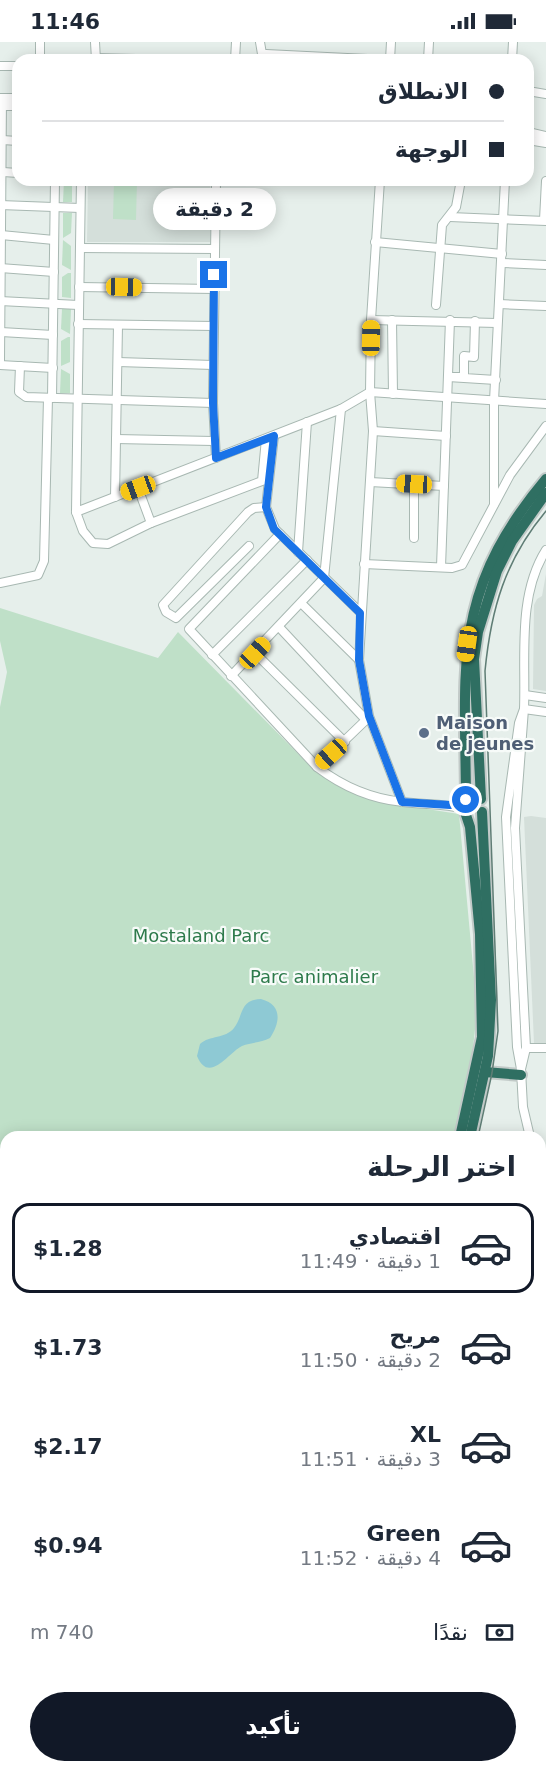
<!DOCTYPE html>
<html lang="ar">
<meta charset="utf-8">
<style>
:root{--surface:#fff;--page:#f6f6f7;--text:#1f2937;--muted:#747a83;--line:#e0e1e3;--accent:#111827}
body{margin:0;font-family:"DejaVu Sans","Noto Naskh Arabic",sans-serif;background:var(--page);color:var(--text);direction:rtl;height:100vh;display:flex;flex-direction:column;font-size:22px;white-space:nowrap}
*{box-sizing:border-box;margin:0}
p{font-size:20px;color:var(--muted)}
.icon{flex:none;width:33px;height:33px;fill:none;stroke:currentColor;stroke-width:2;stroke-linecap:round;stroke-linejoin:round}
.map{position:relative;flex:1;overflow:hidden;direction:ltr}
.drawer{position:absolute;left:0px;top:1089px;width:546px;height:642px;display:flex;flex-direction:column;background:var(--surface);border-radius:18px 18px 0 0;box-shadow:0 3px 15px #0003;direction:rtl}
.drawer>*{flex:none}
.top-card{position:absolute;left:12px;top:12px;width:522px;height:132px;border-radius:18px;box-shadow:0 3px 15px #0003;direction:rtl;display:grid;align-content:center;height:132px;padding:0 30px;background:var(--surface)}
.end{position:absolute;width:27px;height:27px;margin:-14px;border:8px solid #1a73e8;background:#fff;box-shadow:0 0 0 3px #fff}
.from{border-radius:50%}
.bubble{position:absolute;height:42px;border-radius:21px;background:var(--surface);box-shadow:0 3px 15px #0003;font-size:20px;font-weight:800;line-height:42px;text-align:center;direction:rtl}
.car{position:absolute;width:18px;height:36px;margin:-18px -9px;border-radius:8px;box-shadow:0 0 4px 2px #0007;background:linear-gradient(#f5c518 24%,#345 0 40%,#f5c518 0 76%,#345 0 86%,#f5c518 0)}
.top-card b{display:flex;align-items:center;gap:21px;height:57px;font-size:22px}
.top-card b+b{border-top:2px solid var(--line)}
.top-card i{width:15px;height:15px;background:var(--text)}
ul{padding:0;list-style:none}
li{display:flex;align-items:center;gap:18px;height:90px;margin:0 12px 9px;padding:0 18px;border:3px solid transparent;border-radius:18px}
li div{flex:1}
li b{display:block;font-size:22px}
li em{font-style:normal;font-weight:800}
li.current{border-color:var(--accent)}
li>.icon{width:54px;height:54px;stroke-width:1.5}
h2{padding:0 30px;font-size:27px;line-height:72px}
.pay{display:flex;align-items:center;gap:15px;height:66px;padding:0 30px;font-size:22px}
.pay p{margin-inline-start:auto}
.action{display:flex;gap:12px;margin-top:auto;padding:12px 30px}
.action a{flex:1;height:69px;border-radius:36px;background:var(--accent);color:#fff;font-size:24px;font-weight:800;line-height:69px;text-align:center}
.status{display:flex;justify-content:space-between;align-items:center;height:42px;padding:0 30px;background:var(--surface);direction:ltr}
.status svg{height:16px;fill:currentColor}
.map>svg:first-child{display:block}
</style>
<div class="status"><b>11:46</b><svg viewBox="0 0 49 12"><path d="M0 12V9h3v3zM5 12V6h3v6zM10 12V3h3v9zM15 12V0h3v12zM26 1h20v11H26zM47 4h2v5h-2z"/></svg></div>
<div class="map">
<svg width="546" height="1731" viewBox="0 0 546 1731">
<rect width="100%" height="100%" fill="#e6efeb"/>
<g fill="#d4dfda">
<path d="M88,138H210V200H87Z"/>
<path d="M546,532V649L533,647L534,563L537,557L542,554Z"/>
<path d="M531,774L546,776V1001H534L524,775Z"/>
<path d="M176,1725H255L263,1731H172Z"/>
</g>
<g fill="#bfe0c8">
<path d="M64,138L72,140V160H63Z"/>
<path d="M114,138H137L136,178L113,177Z"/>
<path d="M63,171H72L71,191L63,196Z"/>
<path d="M63,198L71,204V228L62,223Z"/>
<path d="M68,231H71V256L62,255V235Z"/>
<path d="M62,267H71L70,292L61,287Z"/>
<path d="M68,295H70V320L61,324V299Z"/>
<path d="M61,327L70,332V351H60Z"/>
<path d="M0,566L158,616L178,590L316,730L344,746L375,759L459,772L477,968L471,1025L456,1095H6V1718H0V665L7,630L0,599Z"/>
<path d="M376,1725H397L407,1731H374Z"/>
</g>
<path fill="#8ec9d4" d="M261,957C283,963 280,981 270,996C261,1001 251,1000 242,1004C229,1010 209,1043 197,1014L200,1002C210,993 225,997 234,986C244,973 239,958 261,957Z"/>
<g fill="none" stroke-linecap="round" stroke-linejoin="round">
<defs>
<g id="minor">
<path d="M40,0V18"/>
<path d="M95,0L96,18"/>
<path d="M260,0L262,12H266L388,18"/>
<path d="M96,16L176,18"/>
<path d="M235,18L236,0"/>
<path d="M390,18L391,0"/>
<path d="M428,18L429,0"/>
<path d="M512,18L513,0"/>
<path d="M0,24H18"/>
<path d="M528,49L546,52"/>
<path d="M0,56H18"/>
<path d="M0,64H18"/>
<path d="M528,90L546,94"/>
<path d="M2,98L18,99"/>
<path d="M528,98L546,101"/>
<path d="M3,130L18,131"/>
<path d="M81,138L76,470L341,367L370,350L546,362"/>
<path d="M380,138L371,278L370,350L373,389L359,618L369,674L402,760"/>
<path d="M0,163L80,166"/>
<path d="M450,175L546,179"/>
<path d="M544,178L546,139"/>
<path d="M1,193L54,198"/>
<path d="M375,200L502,212"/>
<path d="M80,206L215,207"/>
<path d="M502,221L546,223"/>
<path d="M0,226L54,230"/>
<path d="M79,245L215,247"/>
<path d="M0,259L78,263"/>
<path d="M499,262L546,264"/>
<path d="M436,263L442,183L456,165L461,138"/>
<path d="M371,278L497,281"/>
<path d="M392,278L393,352"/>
<path d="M475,279L474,315L464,314V335H448L496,338"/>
<path d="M78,282L214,284"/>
<path d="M1,290L53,293"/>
<path d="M0,319L2,56"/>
<path d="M118,320L213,323"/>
<path d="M0,323L53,326"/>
<path d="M20,324L19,350L26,355L213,361"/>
<path d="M52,356L55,138"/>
<path d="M373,389L446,394"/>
<path d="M274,394L266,465L275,487L361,571"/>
<path d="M116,397L213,399"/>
<path d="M216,416L213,361L216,138"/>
<path d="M370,440L444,444"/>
<path d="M414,442V496"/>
<path d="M138,446L151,481L262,439L266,397"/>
<path d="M115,455L118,283"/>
<path d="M494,462V359L505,138"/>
<path d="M76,470L83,489L93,501L108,502L151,481"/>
<path d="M280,492L189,587L317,725C342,744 372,757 403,760C424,763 444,761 464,767"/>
<path d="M249,504L176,576L166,570L163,563L248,470L254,466L266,465"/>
<path d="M546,508C517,554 526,615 524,667L546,670"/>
<path d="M298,510L307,380"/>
<path d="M364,522L452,526L462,523L510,433L546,384"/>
<path d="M441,525L450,278"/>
<path d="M0,541L38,533L44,519L48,356"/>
<path d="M301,561L359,618"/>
<path d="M279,585L366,678"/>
<path d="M255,611L345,700"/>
<path d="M212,613L307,518"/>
<path d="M231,634L324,536L341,367"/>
<path d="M525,653L546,656"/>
<path d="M524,667L515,786L526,1006L521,1027L517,1005L506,775L519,681Z"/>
<path d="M317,725L368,676"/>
<path d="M526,1006H546"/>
<path d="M521,1028L523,1065L530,1095"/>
<path d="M540,1113H546"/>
<path d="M540,1137L546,1161"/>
<path d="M540,1182L546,1181"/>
<path d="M540,1354L546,1376"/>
<path d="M540,1385L546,1383"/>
<path d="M540,1428L546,1427"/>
<path d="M540,1491L546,1489"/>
<path d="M540,1514L546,1512"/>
<path d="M540,1530L546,1534"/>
<path d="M158,1731L162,1725"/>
</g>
<g id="highway">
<path d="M466,757C465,621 452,549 546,437"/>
<path d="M481,757L474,617L478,590L497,529L512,499L546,451"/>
<path d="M485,1030L521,1033"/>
<path d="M460,1095L482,995L480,892L470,785L465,770"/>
<path d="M470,1095L488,1014L491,958L482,770"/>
<path d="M62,1725V1731"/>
<path d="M38,1731L52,1725"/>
<path d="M133,1731L134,1725"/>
</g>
</defs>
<use href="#minor" stroke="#a8b8b2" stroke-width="10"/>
<use href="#highway" stroke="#c2cac8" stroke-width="14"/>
<use href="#minor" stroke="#fff" stroke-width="8"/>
<use href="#highway" stroke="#2f6f62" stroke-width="10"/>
<g stroke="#5f7d75" stroke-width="1.5">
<path d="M478,1095L492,1031L498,989L485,629C491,567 505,518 546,469"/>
<path d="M143,1731L147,1725"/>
</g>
</g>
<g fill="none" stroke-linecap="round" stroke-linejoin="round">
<path stroke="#1a73e8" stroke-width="8" d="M214,233L213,361L216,416L274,394L266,465L274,487L360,571L359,618L369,674L402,760L450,763L464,760L466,758"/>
</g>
<circle fill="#5c6f8a" stroke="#f7fbf9" stroke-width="2" cx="424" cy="691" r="6"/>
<g text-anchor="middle" stroke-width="4.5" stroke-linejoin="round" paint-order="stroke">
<g font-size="18" font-weight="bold" fill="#4e5e75" stroke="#f7fbf9" text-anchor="start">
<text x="436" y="687">Maison<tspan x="436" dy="21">de jeunes</tspan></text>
</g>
<g font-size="18" fill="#2d7a4b" stroke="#f7fbf9">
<text x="201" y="900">Mostaland Parc</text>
<text x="314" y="941">Parc animalier</text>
</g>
</g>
</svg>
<i class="end from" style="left:466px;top:758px"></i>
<i class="end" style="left:214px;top:233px"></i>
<div class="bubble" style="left:153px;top:146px;width:123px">2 دقيقة</div>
<i class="car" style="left:124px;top:245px;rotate:91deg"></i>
<i class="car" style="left:371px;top:296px;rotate:1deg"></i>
<i class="car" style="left:414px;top:442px;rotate:273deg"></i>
<i class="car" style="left:138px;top:446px;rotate:250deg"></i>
<i class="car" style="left:467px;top:602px;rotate:188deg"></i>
<i class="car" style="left:255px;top:611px;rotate:43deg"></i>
<i class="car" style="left:331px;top:712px;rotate:228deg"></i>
<div class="top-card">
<b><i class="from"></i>الانطلاق</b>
<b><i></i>الوجهة</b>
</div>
<section class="drawer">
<h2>اختر الرحلة</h2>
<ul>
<li class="current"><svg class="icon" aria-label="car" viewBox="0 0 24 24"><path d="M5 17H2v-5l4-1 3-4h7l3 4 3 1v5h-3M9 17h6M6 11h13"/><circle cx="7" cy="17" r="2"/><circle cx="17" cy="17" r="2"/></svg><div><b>اقتصادي</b><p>1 دقيقة · 11:49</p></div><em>$1.28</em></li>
<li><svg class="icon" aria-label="car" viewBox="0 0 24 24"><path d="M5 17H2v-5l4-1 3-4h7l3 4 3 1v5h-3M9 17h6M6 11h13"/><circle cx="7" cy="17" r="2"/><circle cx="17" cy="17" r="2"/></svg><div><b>مريح</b><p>2 دقيقة · 11:50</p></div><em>$1.73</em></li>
<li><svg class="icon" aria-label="car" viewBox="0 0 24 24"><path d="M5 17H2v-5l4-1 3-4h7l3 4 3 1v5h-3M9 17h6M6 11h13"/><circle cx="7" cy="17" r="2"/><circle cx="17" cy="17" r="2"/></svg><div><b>XL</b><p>3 دقيقة · 11:51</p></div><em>$2.17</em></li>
<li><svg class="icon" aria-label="car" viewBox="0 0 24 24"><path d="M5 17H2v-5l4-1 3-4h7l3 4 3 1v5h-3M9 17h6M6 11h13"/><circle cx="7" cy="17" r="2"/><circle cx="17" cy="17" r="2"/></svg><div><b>Green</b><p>4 دقيقة · 11:52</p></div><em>$0.94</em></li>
</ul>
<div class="pay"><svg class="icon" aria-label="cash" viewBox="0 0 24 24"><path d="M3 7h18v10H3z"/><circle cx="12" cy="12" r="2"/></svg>نقدًا<p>740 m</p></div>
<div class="action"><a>تأكيد</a></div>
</section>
</div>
